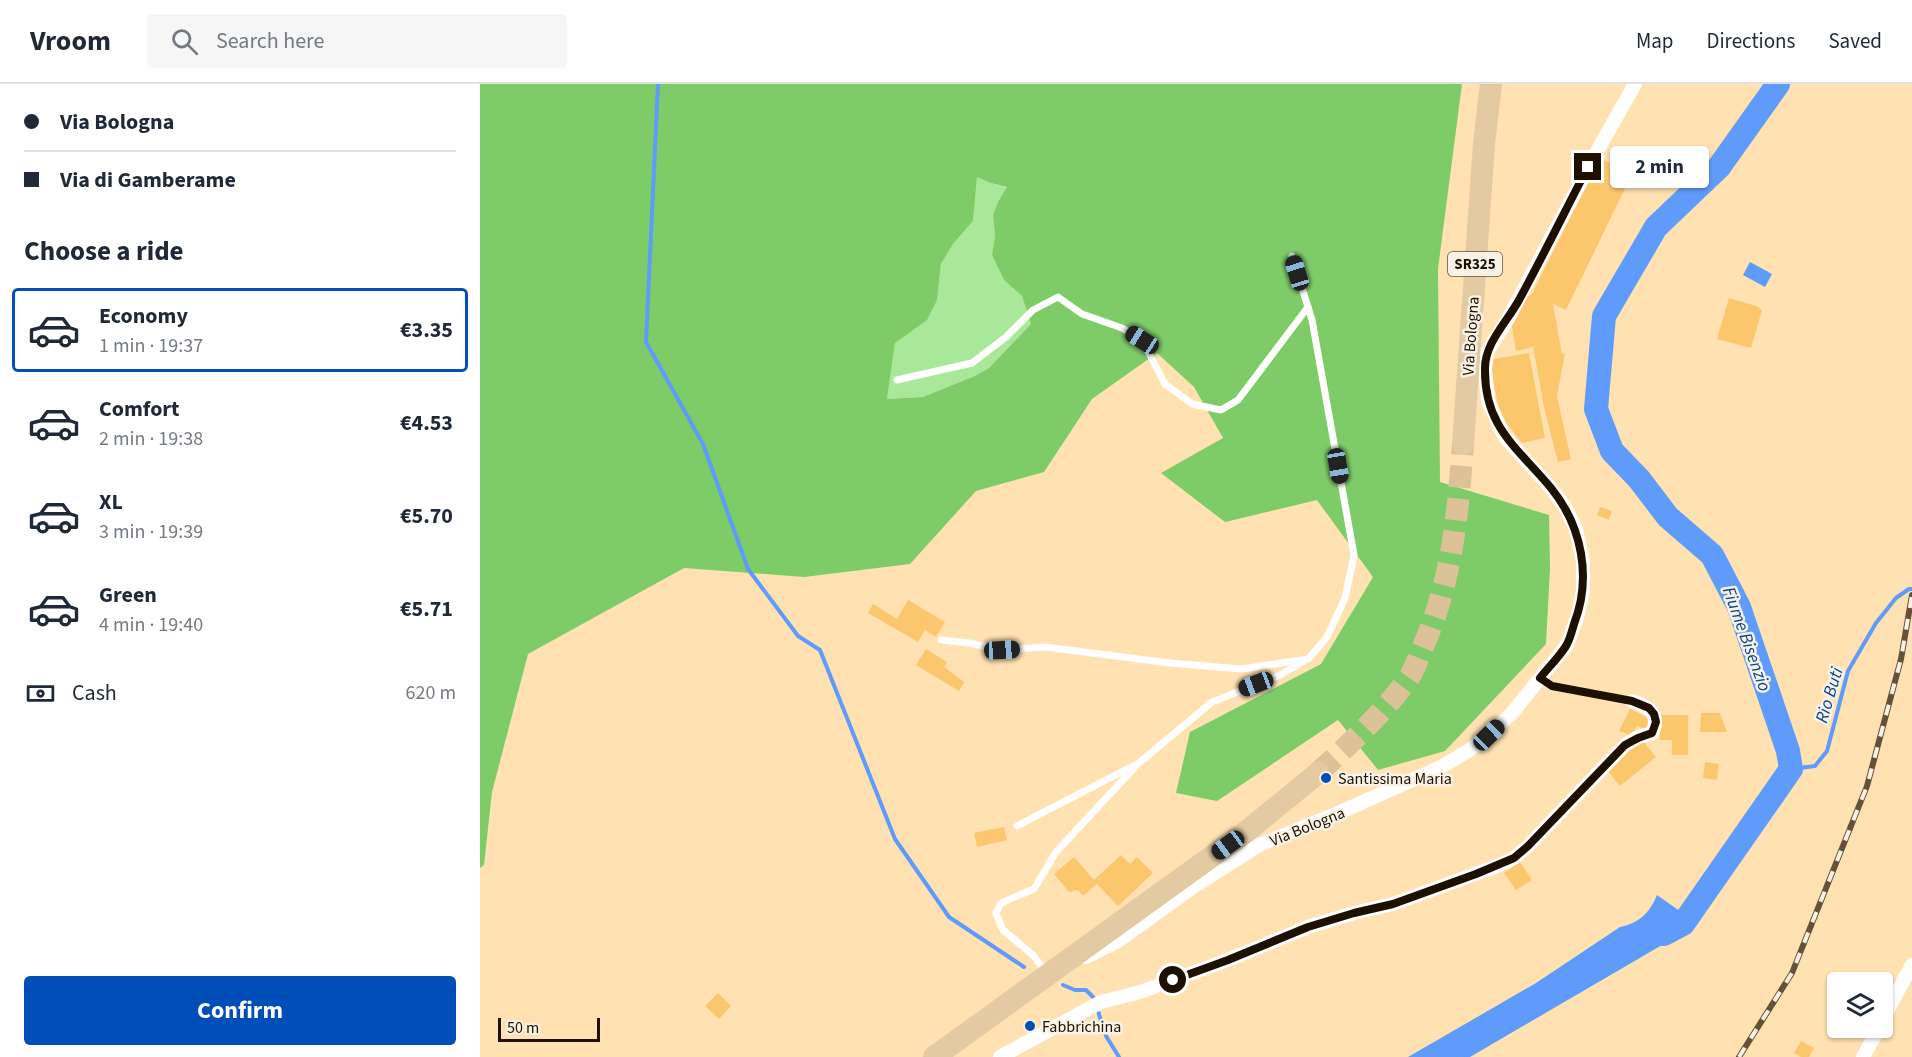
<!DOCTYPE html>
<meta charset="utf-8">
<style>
:root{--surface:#fff;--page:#f6f6f7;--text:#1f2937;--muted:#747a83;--line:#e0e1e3;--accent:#004fb8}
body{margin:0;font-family:"Source Sans 3",sans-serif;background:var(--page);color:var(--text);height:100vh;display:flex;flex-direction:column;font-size:22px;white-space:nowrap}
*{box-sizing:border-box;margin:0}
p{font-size:20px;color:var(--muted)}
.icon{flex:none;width:33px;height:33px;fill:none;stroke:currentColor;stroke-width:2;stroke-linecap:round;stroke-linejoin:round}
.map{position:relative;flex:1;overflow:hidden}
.panel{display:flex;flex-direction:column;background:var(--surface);width:480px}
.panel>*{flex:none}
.top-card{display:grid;align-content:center;height:132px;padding:0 24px;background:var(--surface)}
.buttons{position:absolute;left:1347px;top:888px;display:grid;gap:12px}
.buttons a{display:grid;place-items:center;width:66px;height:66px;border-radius:6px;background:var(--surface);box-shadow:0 2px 4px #0004;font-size:30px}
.scale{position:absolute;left:18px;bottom:15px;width:102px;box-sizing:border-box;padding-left:6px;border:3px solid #1d1000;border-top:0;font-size:16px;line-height:21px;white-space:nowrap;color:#1d1000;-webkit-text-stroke:4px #f9f2e6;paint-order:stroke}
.end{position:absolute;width:27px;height:27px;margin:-14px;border:8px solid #1d1000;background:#fff;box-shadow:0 0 0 3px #fff}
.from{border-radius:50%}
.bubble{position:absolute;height:42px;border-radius:6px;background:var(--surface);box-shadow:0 2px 4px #0004;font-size:20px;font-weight:700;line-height:42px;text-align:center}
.car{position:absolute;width:18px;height:36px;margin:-18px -9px;border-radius:8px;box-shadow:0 0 4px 2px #0007;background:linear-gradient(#222 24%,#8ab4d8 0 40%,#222 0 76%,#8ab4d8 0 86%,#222 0)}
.top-card b{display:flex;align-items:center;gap:21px;height:57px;font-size:22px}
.top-card b+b{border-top:2px solid var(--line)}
.top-card i{width:15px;height:15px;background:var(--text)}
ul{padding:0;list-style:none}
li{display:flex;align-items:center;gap:18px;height:84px;margin:0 12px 9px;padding:0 12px;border:3px solid transparent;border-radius:6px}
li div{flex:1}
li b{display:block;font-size:22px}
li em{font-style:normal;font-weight:700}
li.current{border-color:var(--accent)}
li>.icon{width:54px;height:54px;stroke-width:1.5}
h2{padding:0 24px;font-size:27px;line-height:72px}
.pay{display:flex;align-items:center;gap:15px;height:66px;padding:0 24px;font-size:22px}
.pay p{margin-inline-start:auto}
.primary-button{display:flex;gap:12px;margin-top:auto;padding:12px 24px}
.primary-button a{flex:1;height:69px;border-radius:6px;background:var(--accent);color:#fff;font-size:24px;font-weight:700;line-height:69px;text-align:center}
header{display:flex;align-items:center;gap:36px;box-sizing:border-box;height:84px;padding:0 30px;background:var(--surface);border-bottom:2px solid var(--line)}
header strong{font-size:28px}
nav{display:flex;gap:33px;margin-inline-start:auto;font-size:21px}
.search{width:420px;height:54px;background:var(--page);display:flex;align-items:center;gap:15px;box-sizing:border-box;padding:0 21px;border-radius:6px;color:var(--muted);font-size:22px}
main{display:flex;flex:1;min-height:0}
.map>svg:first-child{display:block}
</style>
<header>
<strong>Vroom</strong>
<div class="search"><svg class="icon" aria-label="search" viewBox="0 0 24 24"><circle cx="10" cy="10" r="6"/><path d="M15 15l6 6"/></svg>Search here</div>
<nav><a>Map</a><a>Directions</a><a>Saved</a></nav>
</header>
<main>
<section class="panel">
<div class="top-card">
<b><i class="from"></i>Via Bologna</b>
<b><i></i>Via di Gamberame</b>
</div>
<h2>Choose a ride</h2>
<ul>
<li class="current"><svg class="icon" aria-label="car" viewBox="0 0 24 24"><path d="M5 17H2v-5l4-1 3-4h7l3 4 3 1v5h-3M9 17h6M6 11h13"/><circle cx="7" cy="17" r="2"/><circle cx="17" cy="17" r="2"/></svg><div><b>Economy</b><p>1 min · 19:37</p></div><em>€3.35</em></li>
<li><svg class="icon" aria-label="car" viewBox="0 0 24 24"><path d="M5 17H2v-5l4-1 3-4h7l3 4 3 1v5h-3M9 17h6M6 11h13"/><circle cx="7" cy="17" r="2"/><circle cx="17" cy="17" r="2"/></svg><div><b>Comfort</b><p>2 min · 19:38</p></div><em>€4.53</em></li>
<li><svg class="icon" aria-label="car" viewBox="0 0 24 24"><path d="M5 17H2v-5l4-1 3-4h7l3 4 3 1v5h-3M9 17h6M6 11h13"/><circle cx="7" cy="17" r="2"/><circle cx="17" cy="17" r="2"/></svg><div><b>XL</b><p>3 min · 19:39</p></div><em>€5.70</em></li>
<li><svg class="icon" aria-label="car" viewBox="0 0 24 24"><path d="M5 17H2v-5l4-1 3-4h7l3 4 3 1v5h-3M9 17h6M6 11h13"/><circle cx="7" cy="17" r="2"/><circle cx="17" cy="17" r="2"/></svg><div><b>Green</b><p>4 min · 19:40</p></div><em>€5.71</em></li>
</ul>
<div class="pay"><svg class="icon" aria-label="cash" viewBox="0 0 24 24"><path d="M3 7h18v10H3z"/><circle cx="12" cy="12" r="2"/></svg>Cash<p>620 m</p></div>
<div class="primary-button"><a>Confirm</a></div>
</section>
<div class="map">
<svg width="1432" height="973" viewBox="0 0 1432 973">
<rect width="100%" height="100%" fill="#ffe1b2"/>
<path fill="#aae899" d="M497,92L511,99L528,104L518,118L513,131L515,151L512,171L524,196L542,212L551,240L509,284L496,292L443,313L407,315L415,259L429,247L457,216L461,180L473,160L493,137Z"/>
<path fill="#7ecc68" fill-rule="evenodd" d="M0,0H982L958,185L960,398L1069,431L1070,484L1066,560L965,667L898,686L858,636L737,717L696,709L710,648L841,580L893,493L837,416L745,438L681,389L743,354L714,303L677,269L612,315L564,388L496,407L430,480L324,493L204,484L48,570L12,708L4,781L0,784ZM497,93L511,99L527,103L518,118L513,131L515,151L512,171L524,196L542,212L551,240L509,284L495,292L443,313L407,315L415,259L447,236L457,216L461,180L473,160L493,137Z"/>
<g fill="#5e9bfb">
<path d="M1270,178L1292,190L1285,203L1263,191Z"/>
<path d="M1177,811L1218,840L990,973H928L1056,899L1140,843C1160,839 1170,828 1177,811Z"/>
</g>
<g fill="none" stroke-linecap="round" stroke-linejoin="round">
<g stroke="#5e9bfb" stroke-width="4">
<path d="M178,0L166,258L223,360L268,485L318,552L340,566L415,755L469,833L544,883"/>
<path d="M1311,685L1335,682L1347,667L1368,587L1396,539L1416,514L1429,505H1432"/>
<path d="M583,901L595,906H606L614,914"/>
<path d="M617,924L626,952L639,973"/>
</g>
<path stroke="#5e9bfb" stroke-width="24" d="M1184,850L1203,840L1311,685L1308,667L1259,523L1232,471L1188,433L1159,395L1132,367L1116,325L1124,232L1176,143L1239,83L1298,0"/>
</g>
<g fill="#fcc76c">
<path d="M1120,74L1152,90L1086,226L1073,220L1082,270L1085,269L1077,312L1091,375L1078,378L1065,328L1053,263L1036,267L1031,237L1044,215L1052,210Z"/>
<path d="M1249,214L1276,222L1282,226L1271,264L1237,255Z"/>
<path d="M1049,269L1065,354L1042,359L1020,331L1009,276Z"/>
<path d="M1120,423L1132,427L1129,436L1117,431Z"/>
<path d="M428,516L465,538L456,553L445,546L438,558L388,529L393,520L417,535Z"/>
<path d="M446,565L467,578L464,583L484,598L479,607L436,581Z"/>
<path d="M1150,625L1173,636L1168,647L1157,642L1152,652L1139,647Z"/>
<path d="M1221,629H1240L1247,648H1220Z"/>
<path d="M1180,631H1208V671H1192V656H1180Z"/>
<path d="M1162,656L1176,673L1140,702L1126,685Z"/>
<path d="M1225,678L1239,680L1237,696L1223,694Z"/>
<path d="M524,743L527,756L497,763L494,749Z"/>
<path d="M641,771L650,780L657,773L673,789L638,822L617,800L603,812L598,806L589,808L574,790L594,773L614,796Z"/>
<path d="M1040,778L1052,796L1036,806L1024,789Z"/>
<path d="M238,909L251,922L239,935L225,922Z"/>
<path d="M1321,957L1334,964L1329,973H1321L1314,969Z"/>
</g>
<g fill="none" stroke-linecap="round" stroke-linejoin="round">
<path stroke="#ddc297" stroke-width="22" stroke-dasharray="22 11" stroke-linecap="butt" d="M838,689C871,658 904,629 930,592C936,582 940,569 945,558C972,495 978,429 983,360"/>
<g stroke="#fff" stroke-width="7">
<path d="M417,296L492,279L526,253L553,226L578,213L602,230L642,244L662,256L685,300L712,320L741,326L758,316L828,223"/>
<path d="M461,556L489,559L523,566L565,563L690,579L761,585L828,575L847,553L865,514L874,471L832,236L812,172"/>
<path d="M1060,594L1072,602L1152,617"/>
<path d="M537,742L659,679L732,618L798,592L823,578"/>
<path d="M566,889L554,872L523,846L516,829L521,819L554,805L576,768L655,683"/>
</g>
<g stroke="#fff" stroke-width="14">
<path d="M606,873L638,857L716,801L779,761L856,730L959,684L988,667L1009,651L1032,629L1087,561L1097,534L1103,507V478L1096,445L1085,423L1070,403L1024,352L1008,317L1005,286L1007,268L1029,233L1120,62L1155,0"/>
<path d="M1402,936L1432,881"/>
<path d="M520,973L621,918L660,908L748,876L828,843L874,829L913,820L1017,782L1034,774L1048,762L1145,661L1158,653L1172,649C1181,631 1169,622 1152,617"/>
<path d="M1383,973L1399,944"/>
</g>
<g stroke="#e3caa2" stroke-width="22">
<path d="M983,360L1004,60L1011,0"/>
<path d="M454,973L767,747L838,689"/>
</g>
<defs>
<path id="rail" d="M1259,973L1312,889L1387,702L1421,575L1432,511"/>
</defs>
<use href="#rail" stroke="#645138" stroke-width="6"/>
<use href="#rail" stroke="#f9f2e6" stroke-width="4" stroke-dasharray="11" stroke-linecap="butt"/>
</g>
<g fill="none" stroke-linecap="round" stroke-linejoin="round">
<path stroke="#1d1000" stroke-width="8" d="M693,896L748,876L828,843L874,829L913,820L996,790L1034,774L1048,762L1145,661L1158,654L1172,649L1176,638L1174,630L1169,624L1152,617L1072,602L1060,594C1069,583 1079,573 1086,562C1090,555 1092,547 1094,540C1112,494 1102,442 1071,404C1037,363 1004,343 1005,284C1005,259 1027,238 1039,216C1063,172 1085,127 1108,83"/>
</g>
<g fill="#004fb8" stroke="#f9f2e6" stroke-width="2">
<circle cx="846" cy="694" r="6"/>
<circle cx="550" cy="942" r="6"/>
</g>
<g text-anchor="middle" stroke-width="5" stroke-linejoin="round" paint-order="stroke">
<rect fill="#f9f2e6" stroke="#5f5445" stroke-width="1.5" x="968" y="168" width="54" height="24" rx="4.5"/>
<g font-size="15" font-weight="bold" fill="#1d1000">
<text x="995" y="185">SR325</text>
</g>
<g font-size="16" fill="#1d1000" stroke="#f9f2e6">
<text transform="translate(990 252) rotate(-86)" y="6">Via Bologna</text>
<text transform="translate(827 742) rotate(-22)" y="6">Via Bologna</text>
</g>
<g font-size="16" fill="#1d1000" stroke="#f9f2e6" text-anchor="start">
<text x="858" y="700">Santissima Maria</text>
<text x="562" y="948">Fabbrichina</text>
</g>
<g font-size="18" font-style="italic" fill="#044093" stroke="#f9f2e6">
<text transform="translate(1267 555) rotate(70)" y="6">Fiume Bisenzio</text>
<text transform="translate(1349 611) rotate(-73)" y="6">Rio Buti</text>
</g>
</g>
</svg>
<div class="buttons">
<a><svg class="icon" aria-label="layers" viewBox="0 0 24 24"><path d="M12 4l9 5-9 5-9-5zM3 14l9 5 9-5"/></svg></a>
</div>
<div class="scale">50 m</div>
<i class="end from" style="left:693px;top:896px"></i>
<i class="end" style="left:1108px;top:83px"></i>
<div class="bubble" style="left:1130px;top:62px;width:99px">2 min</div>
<i class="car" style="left:817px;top:189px;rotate:343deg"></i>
<i class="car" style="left:662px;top:256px;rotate:302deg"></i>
<i class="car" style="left:858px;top:382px;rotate:170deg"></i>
<i class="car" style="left:522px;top:566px;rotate:87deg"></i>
<i class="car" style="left:776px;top:600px;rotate:249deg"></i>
<i class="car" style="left:1009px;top:651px;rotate:46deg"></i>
<i class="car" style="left:748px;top:761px;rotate:234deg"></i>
</div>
</main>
